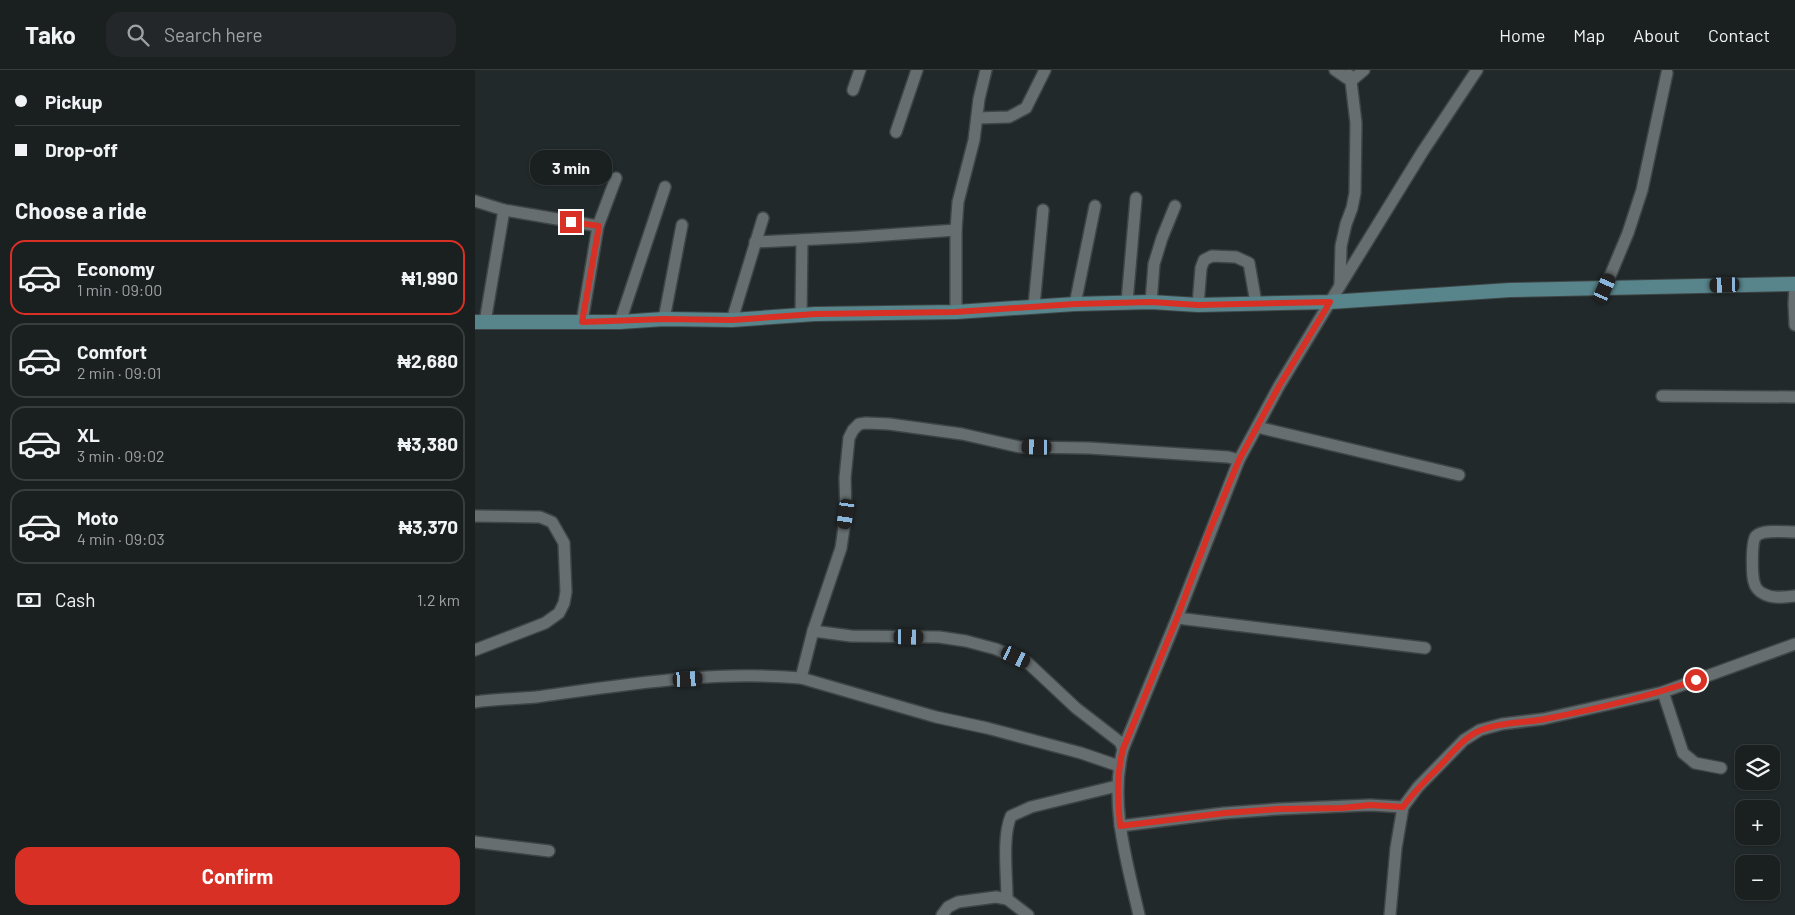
<!DOCTYPE html>
<meta charset="utf-8">
<style>
:root{--surface:#1a1f20;--page:#232729;--text:#f1f3f6;--muted:#9fa2a5;--line:#383d3e;--accent:#d93025}
body{margin:0;font-family:Barlow,sans-serif;background:var(--page);color:var(--text);height:100vh;display:flex;flex-direction:column;font-size:19px;white-space:nowrap}
*{box-sizing:border-box;margin:0}
p{font-size:16px;color:var(--muted)}
.icon{flex:none;width:28px;height:28px;fill:none;stroke:currentColor;stroke-width:2;stroke-linecap:round;stroke-linejoin:round}
.map{position:relative;flex:1;overflow:hidden}
.details{display:flex;flex-direction:column;background:var(--surface);width:475px}
.details>*{flex:none}
.banner{display:grid;align-content:center;height:110px;padding:0 15px;background:var(--surface)}
.controls{position:absolute;left:1260px;top:675px;display:grid;gap:10px}
.controls a{display:grid;place-items:center;width:45px;height:45px;border-radius:10px;background:var(--surface);box-shadow:0 1px 4px #0004,0 0 0 1px var(--line);font-size:25px}
.end{position:absolute;width:22px;height:22px;margin:-11px;border:6px solid #d93025;background:#fff;box-shadow:0 0 0 2px #fff}
.from{border-radius:50%}
.bubble{position:absolute;height:35px;border-radius:15px;background:var(--surface);box-shadow:0 1px 4px #0004,0 0 0 1px var(--line);font-size:16px;font-weight:700;line-height:35px;text-align:center}
.car{position:absolute;width:15px;height:30px;margin:-15px -8px;border-radius:6px;box-shadow:0 0 4px 1px #0007;background:linear-gradient(#222 24%,#8ab4d8 0 40%,#222 0 76%,#8ab4d8 0 86%,#222 0)}
.banner b{display:flex;align-items:center;gap:18px;height:48px;font-size:19px}
.banner b+b{border-top:1px solid var(--line)}
.banner i{width:12px;height:12px;background:var(--text)}
ul{padding:0;list-style:none}
li{display:flex;align-items:center;gap:15px;height:75px;margin:0 10px 8px;padding:0 5px;border:2px solid var(--line);border-radius:15px}
li div{flex:1}
li b{display:block;font-size:19px}
li em{font-style:normal;font-weight:700}
li.active{border-color:var(--accent)}
li>.icon{width:45px;height:45px;stroke-width:1.5}
h2{padding:0 15px;font-size:22px;line-height:60px}
.pay{display:flex;align-items:center;gap:12px;height:55px;padding:0 15px;font-size:19px}
.pay p{margin-inline-start:auto}
.primary-button{display:flex;gap:10px;margin-top:auto;padding:10px 15px}
.primary-button a{flex:1;height:58px;border-radius:15px;background:var(--accent);color:#fff;font-size:20px;font-weight:700;line-height:58px;text-align:center}
header{display:flex;align-items:center;gap:30px;box-sizing:border-box;height:70px;padding:0 25px;background:var(--surface);border-bottom:1px solid var(--line)}
header strong{font-size:24px}
nav{display:flex;gap:28px;margin-inline-start:auto;font-size:18px}
.search{width:350px;height:45px;background:var(--page);display:flex;align-items:center;gap:12px;box-sizing:border-box;padding:0 18px;border-radius:15px;color:var(--muted);font-size:19px}
main{display:flex;flex:1;min-height:0}
.map>svg:first-child{display:block}
</style>
<header>
<strong>Tako</strong>
<div class="search"><svg class="icon" aria-label="search" viewBox="0 0 24 24"><circle cx="10" cy="10" r="6"/><path d="M15 15l6 6"/></svg>Search here</div>
<nav><a>Home</a><a>Map</a><a>About</a><a>Contact</a></nav>
</header>
<main>
<section class="details">
<div class="banner">
<b><i class="from"></i>Pickup</b>
<b><i></i>Drop-off</b>
</div>
<h2>Choose a ride</h2>
<ul>
<li class="active"><svg class="icon" aria-label="car" viewBox="0 0 24 24"><path d="M5 17H2v-5l4-1 3-4h7l3 4 3 1v5h-3M9 17h6M6 11h13"/><circle cx="7" cy="17" r="2"/><circle cx="17" cy="17" r="2"/></svg><div><b>Economy</b><p>1 min · 09:00</p></div><em>₦1,990</em></li>
<li><svg class="icon" aria-label="car" viewBox="0 0 24 24"><path d="M5 17H2v-5l4-1 3-4h7l3 4 3 1v5h-3M9 17h6M6 11h13"/><circle cx="7" cy="17" r="2"/><circle cx="17" cy="17" r="2"/></svg><div><b>Comfort</b><p>2 min · 09:01</p></div><em>₦2,680</em></li>
<li><svg class="icon" aria-label="car" viewBox="0 0 24 24"><path d="M5 17H2v-5l4-1 3-4h7l3 4 3 1v5h-3M9 17h6M6 11h13"/><circle cx="7" cy="17" r="2"/><circle cx="17" cy="17" r="2"/></svg><div><b>XL</b><p>3 min · 09:02</p></div><em>₦3,380</em></li>
<li><svg class="icon" aria-label="car" viewBox="0 0 24 24"><path d="M5 17H2v-5l4-1 3-4h7l3 4 3 1v5h-3M9 17h6M6 11h13"/><circle cx="7" cy="17" r="2"/><circle cx="17" cy="17" r="2"/></svg><div><b>Moto</b><p>4 min · 09:03</p></div><em>₦3,370</em></li>
</ul>
<div class="pay"><svg class="icon" aria-label="cash" viewBox="0 0 24 24"><path d="M3 7h18v10H3z"/><circle cx="12" cy="12" r="2"/></svg>Cash<p>1.2 km</p></div>
<div class="primary-button"><a>Confirm</a></div>
</section>
<div class="map">
<svg width="1320" height="845" viewBox="0 0 1320 845">
<rect width="100%" height="100%" fill="#22292a"/>
<g fill="none" stroke-linecap="round" stroke-linejoin="round">
<defs>
<g id="minor">
<path d="M860,0L876,11L881,53L880,123L877,138L871,154L866,176L865,215"/>
<path d="M874,5L876,11L889,0"/>
<path d="M378,20L385,0"/>
<path d="M502,48L534,47L551,38L570,0"/>
<path d="M421,62L442,0"/>
<path d="M0,131L29,140L123,156L107,252"/>
<path d="M123,156L141,108"/>
<path d="M280,172L382,167L481,160"/>
<path d="M1320,216L1319,234L1320,255"/>
<path d="M1130,218L1153,163L1167,120L1192,3"/>
<path d="M652,232L661,128"/>
<path d="M676,232L679,194L687,168L700,136"/>
<path d="M600,234L620,136"/>
<path d="M723,235L726,198L729,190L737,186L761,187L774,193L781,233"/>
<path d="M559,236L568,140"/>
<path d="M481,242V160L483,132L499,70L504,29L511,0"/>
<path d="M326,246L327,170"/>
<path d="M189,249L207,155"/>
<path d="M257,250L288,148"/>
<path d="M10,252L29,140"/>
<path d="M145,252L190,117"/>
<path d="M1187,326L1320,327"/>
<path d="M782,357L984,405"/>
<path d="M0,446L65,447L77,452L89,473L91,522L89,533L84,543L70,553L0,580"/>
<path d="M1320,462C1311,462 1288,459 1281,466C1276,471 1277,505 1279,512C1280,517 1284,522 1289,524C1298,529 1310,527 1320,526"/>
<path d="M702,548L950,578"/>
<path d="M338,561L376,566L464,567L491,571L521,579L553,593L601,638L645,672L648,679"/>
<path d="M326,608L338,561L366,478L371,444L370,408L374,368L378,360L384,354L391,353L414,354L487,364L545,377L614,378L753,387L764,390"/>
<path d="M1188,622L1208,683L1220,693L1246,698"/>
<path d="M0,632C20,629 41,629 61,627C148,615 237,600 326,608L461,647L512,658L606,683L644,696"/>
<path d="M645,756L749,743L803,739L895,735L928,737"/>
<path d="M0,772L74,781"/>
<path d="M532,829C532,806 527,766 536,746L556,737L642,716"/>
<path d="M467,845L473,837L483,832L521,827L532,829L553,845"/>
<path d="M664,845C652,792 634,734 648,679L702,548L764,390L804,316L855,232L948,81L1002,0"/>
<path d="M915,845L921,778L928,737L943,717L989,670L1005,660L1027,654L1068,649L1188,622L1320,574"/>
</g>
<path id="secondary" d="M0,252H145L189,249L257,250L340,244L481,242L600,234L676,232L723,235L855,232L1035,220L1320,214"/>
</defs>
<use href="#minor" stroke="#3f4546" stroke-width="14"/>
<use href="#secondary" stroke="#3f4546" stroke-width="16"/>
<use href="#minor" stroke="#666e6f" stroke-width="11"/>
<use href="#secondary" stroke="#57858b" stroke-width="14"/>
</g>
<g fill="none" stroke-linecap="round" stroke-linejoin="round">
<path stroke="#d93025" stroke-width="6" d="M96,152L124,156L107,252L189,249L257,250L340,244L480,242L600,234L676,232L723,235L855,232L804,316L764,390L734,462L702,548L648,679C641,706 643,729 645,756L750,743L803,739L867,738L895,735L928,737C937,724 947,714 958,703C973,689 986,668 1006,660C1026,652 1049,653 1070,649C1121,639 1172,627 1221,610"/>
</g>
</svg>
<div class="controls">
<a><svg class="icon" aria-label="layers" viewBox="0 0 24 24"><path d="M12 4l9 5-9 5-9-5zM3 14l9 5 9-5"/></svg></a>
<a>+</a>
<a>−</a>
</div>
<i class="end from" style="left:1221px;top:610px"></i>
<i class="end" style="left:96px;top:152px"></i>
<div class="bubble" style="left:55px;top:80px;width:82px">3 min</div>
<i class="car" style="left:1250px;top:215px;rotate:268deg"></i>
<i class="car" style="left:1130px;top:218px;rotate:24deg"></i>
<i class="car" style="left:562px;top:377px;rotate:271deg"></i>
<i class="car" style="left:371px;top:444px;rotate:188deg"></i>
<i class="car" style="left:434px;top:567px;rotate:91deg"></i>
<i class="car" style="left:541px;top:587px;rotate:116deg"></i>
<i class="car" style="left:213px;top:609px;rotate:87deg"></i>
</div>
</main>
